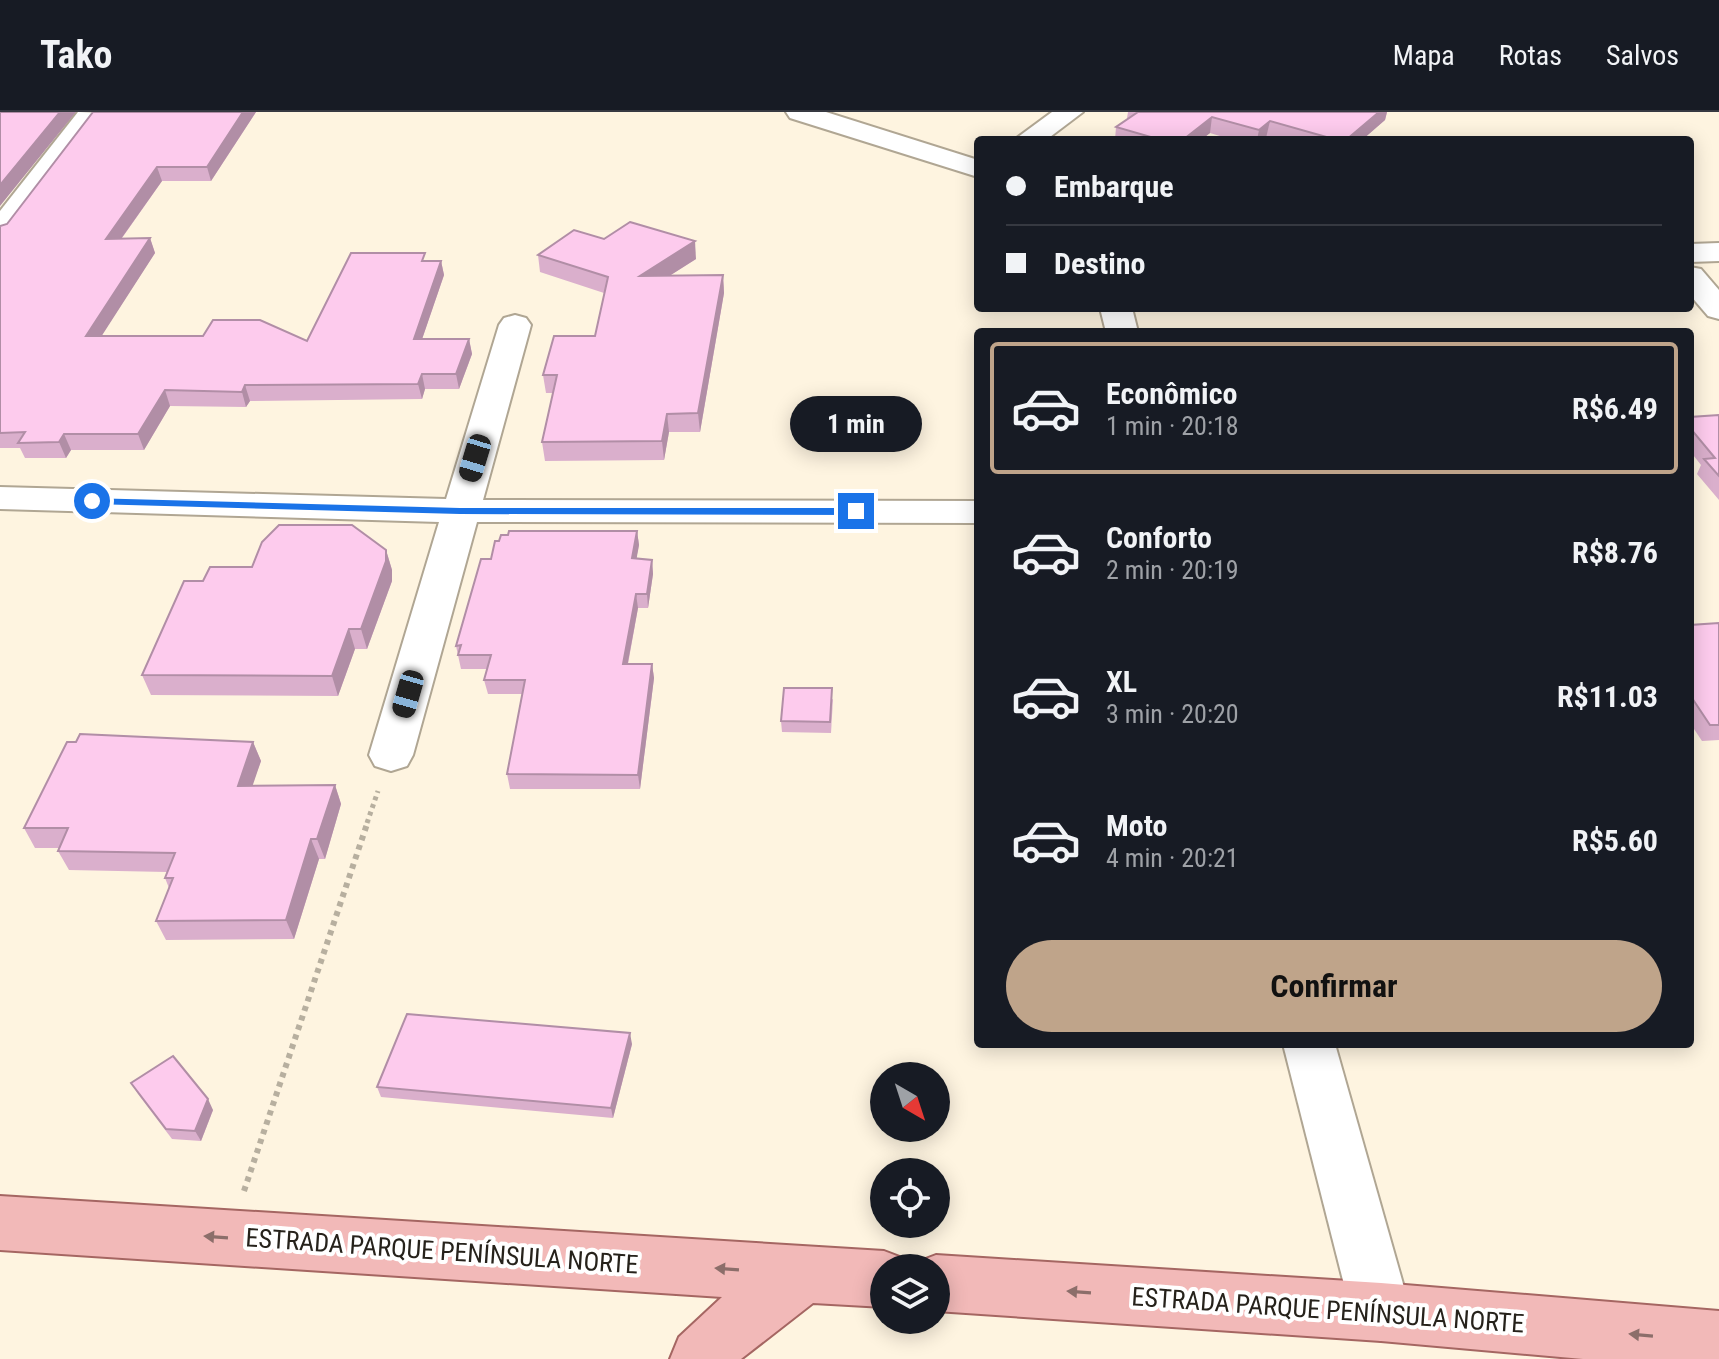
<!DOCTYPE html>
<html lang="pt">
<meta charset="utf-8">
<style>
:root{--surface:#171b24;--page:#20242c;--text:#f1f3f6;--muted:#9ea1a6;--line:#363941;--accent:#bfa48a}
body{margin:0;font-family:"Roboto Condensed",sans-serif;background:var(--page);color:var(--text);height:100vh;display:flex;flex-direction:column;font-size:30px;white-space:nowrap}
*{box-sizing:border-box;margin:0}
p{font-size:26px;color:var(--muted)}
.icon{flex:none;width:44px;height:44px;fill:none;stroke:currentColor;stroke-width:2;stroke-linecap:round;stroke-linejoin:round}
.map{position:relative;flex:1;overflow:hidden}
.drawer{position:absolute;left:974px;top:216px;width:720px;height:720px;display:flex;flex-direction:column;background:var(--surface);border-radius:8px;box-shadow:0 4px 20px #0003}
.drawer>*{flex:none}
.banner{position:absolute;left:974px;top:24px;width:720px;height:176px;border-radius:8px;box-shadow:0 4px 20px #0003;display:grid;align-content:center;height:176px;padding:0 32px;background:var(--surface)}
.needle{width:52px;rotate:141deg}
.tools{position:absolute;left:870px;top:950px;display:grid;gap:16px}
.tools a{display:grid;place-items:center;width:80px;height:80px;border-radius:50%;background:var(--surface);box-shadow:0 4px 20px #0003;font-size:40px}
.end{position:absolute;width:36px;height:36px;margin:-18px;border:10px solid #1a73e8;background:#fff;box-shadow:0 0 0 4px #fff}
.from{border-radius:50%}
.bubble{position:absolute;height:56px;border-radius:28px;background:var(--surface);box-shadow:0 4px 20px #0003;font-size:26px;font-weight:700;line-height:56px;text-align:center}
.car{position:absolute;width:24px;height:48px;margin:-24px -12px;border-radius:10px;box-shadow:0 0 6px 2px #0007;background:linear-gradient(#222 24%,#8ab4d8 0 40%,#222 0 76%,#8ab4d8 0 86%,#222 0)}
.banner b{display:flex;align-items:center;gap:28px;height:76px;font-size:30px}
.banner b+b{border-top:2px solid var(--line)}
.banner i{width:20px;height:20px;background:var(--text)}
ul{padding:14px 0 0;list-style:none}
li{display:flex;align-items:center;gap:24px;height:132px;margin:0 16px 12px;padding:0 16px;border:4px solid transparent;border-radius:8px}
li div{flex:1}
li b{display:block;font-size:30px}
li em{font-style:normal;font-weight:700}
li.selected{border-color:var(--accent)}
li>.icon{width:72px;height:72px;stroke-width:1.5}
.primary-button{display:flex;gap:16px;margin-top:auto;padding:16px 32px}
.primary-button a{flex:1;height:92px;border-radius:48px;background:var(--accent);color:#111;font-size:32px;font-weight:700;line-height:92px;text-align:center}
header{display:flex;align-items:center;gap:48px;box-sizing:border-box;height:112px;padding:0 40px;background:var(--surface);border-bottom:2px solid var(--line)}
header strong{font-size:38px}
nav{display:flex;gap:44px;margin-inline-start:auto;font-size:28px}
.map>svg:first-child{display:block}
</style>
<header>
<strong>Tako</strong>
<nav><a>Mapa</a><a>Rotas</a><a>Salvos</a></nav>
</header>
<div class="map">
<svg width="1719" height="1247" viewBox="0 0 1719 1247">
<rect width="100%" height="100%" fill="#fef4e0"/>
<g fill="none" stroke-linecap="round" stroke-linejoin="round">
<defs>
<g id="minor">
<path d="M78,0L104,1L11,125L0,128V99Z"/>
<path d="M786,0H826L978,48V65L790,6Z"/>
<path d="M1052,0H1083L1046,28H1014Z"/>
<path d="M1719,131V149L1690,150V132Z"/>
<path d="M1690,155L1701,157L1719,178V207L1708,204L1690,183Z"/>
<path d="M1100,196H1132L1138,220H1106Z"/>
<path d="M515,203L526,206L531,213L483,388L978,389V411L477,410L413,643L407,654L391,659L375,654L369,643L439,410L0,397V375L446,387L499,213L504,206Z"/>
<path d="M1283,932H1335L1411,1200L1402,1221L1381,1229L1360,1221L1351,1200Z"/>
</g>
<g id="major">
<path d="M0,1084L884,1139L905,1147L909,1156H884V1195L813,1191L741,1247H670L679,1225L722,1185L0,1138Z"/>
<path d="M936,1143L1381,1171L1719,1199V1247H1583L1381,1229L936,1199V1156H913L915,1151Z"/>
</g>
</defs>
<use href="#minor" stroke="#b0a693" stroke-width="4"/>
<use href="#major" stroke="#a56662" stroke-width="4"/>
<path stroke="#b7af9f" stroke-width="5" stroke-dasharray="4 4" stroke-linecap="butt" d="M367,711L378,679"/>
<path stroke="#b7af9f" stroke-width="6" stroke-dasharray="5 5" stroke-linecap="butt" d="M244,1079L368,709"/>
<use href="#minor" fill="#fff" fill-rule="evenodd"/>
<use href="#major" fill="#f2b9b8" fill-rule="evenodd"/>
</g>
<g fill="#daafcc">
<path d="M93,0H256L211,69H162L122,126H150L155,141L101,224L307,229L427,149H441L444,163L422,227H469L472,242L459,277H425L422,287L250,289L246,295L170,294L144,338H71L66,346H25L20,336H0V114L7,112Z"/>
<path d="M1128,0H1387L1385,8L1362,28H1274L1266,26L1264,28H1233L1210,21L1201,28H1115L1116,15L1129,6H1127Z"/>
<path d="M604,127L696,147L669,164L723,163L724,181L700,320H669L664,348L545,349L542,330L553,281H546L543,263L595,224L604,181L540,160L538,143Z"/>
<path d="M1719,303V388L1697,362L1701,353L1690,339V305Z"/>
<path d="M637,419L639,433L636,447L652,448L653,462L648,496H638L628,552H652L654,566L640,677H510L507,662L522,582H488L484,568L487,557H461L456,534L491,447Z"/>
<path d="M386,438L392,458V469L367,537H355L338,584L151,583L142,563L252,455Z"/>
<path d="M1719,511V628L1702,629L1690,611V513Z"/>
<path d="M833,587L831,621L782,620L781,609Z"/>
<path d="M253,630L261,649L252,673H335L341,692L325,747H319L294,827L166,828L156,809L169,776L165,766L167,760L69,758L58,739L59,736H35L24,716Z"/>
<path d="M632,932L613,1006L381,985L377,975Z"/>
<path d="M131,971L213,998L201,1029L172,1027L138,982Z"/>
</g>
<g fill="#b18ea6">
<path d="M60,0H76L0,94V73Z"/>
<path d="M243,0H256L211,69L207,55Z"/>
<path d="M1379,0H1387L1385,8L1362,28H1346Z"/>
<path d="M1212,5L1210,21L1201,28H1184Z"/>
<path d="M1270,9L1266,26L1264,28H1257L1259,18Z"/>
<path d="M157,55L162,69L111,141L106,127Z"/>
<path d="M150,126L155,141L92,239L86,224Z"/>
<path d="M695,129L696,147L641,182L640,164Z"/>
<path d="M441,149L444,163L417,242L414,227Z"/>
<path d="M723,163L724,181L700,320L698,301Z"/>
<path d="M469,227L472,242L459,277L456,262Z"/>
<path d="M422,262L425,277L422,287L418,272Z"/>
<path d="M245,273L250,289L246,295L242,280Z"/>
<path d="M165,278L170,294L144,338L138,322Z"/>
<path d="M667,302L669,320L664,348L662,329Z"/>
<path d="M64,322L71,338L66,346L59,330Z"/>
<path d="M637,419L639,433L634,461L632,446Z"/>
<path d="M386,438L392,458V469L367,537L361,517Z"/>
<path d="M652,448L653,462L648,496L647,482Z"/>
<path d="M636,482L638,496L625,566L623,552Z"/>
<path d="M349,517L355,537L338,584L332,564Z"/>
<path d="M652,552L654,566L640,677L638,663Z"/>
<path d="M253,630L261,649L246,693L238,674Z"/>
<path d="M335,673L341,692L325,747L317,727Z"/>
<path d="M311,727L319,747L294,827L286,808Z"/>
<path d="M630,921L632,932L613,1006L611,996Z"/>
<path d="M208,987L213,998L201,1029L195,1019Z"/>
</g>
<g fill="#fdcbed" stroke="#b18ea6" stroke-width="2">
<path d="M0,0H60L0,73Z"/>
<path d="M93,0H243L207,55H157L106,127L150,126L86,224H203L213,208H260L307,229L351,141H425L422,149H441L414,227H469L456,262H422L418,272L245,273L242,280L165,278L138,322H64L59,330L18,331L25,320L0,321V114L7,112Z"/>
<path d="M1138,0H1379L1346,28H1337L1270,9L1259,18L1212,5L1184,27L1161,28L1116,15Z"/>
<path d="M630,110L695,129L640,164L723,163L698,301L667,302L662,329L542,330L557,263H543L554,224H595L608,165L538,143L574,118L604,127Z"/>
<path d="M1719,303V364L1704,347L1715,346L1690,316V305Z"/>
<path d="M279,413H352L386,438V449L361,517H349L332,564L142,563L184,469H203L210,455H252L262,430Z"/>
<path d="M509,419H637L632,446L652,448L647,482H636L623,552H652L638,663L507,662L525,568H484L491,543H458L461,533L456,534L481,447H491L495,429H499L501,423H508Z"/>
<path d="M1719,511V613H1710L1690,583V513Z"/>
<path d="M784,576H832L830,610L781,609Z"/>
<path d="M80,622L253,630L238,674L335,673L317,727H311L286,808L156,809L173,766H165L175,741L58,739L68,716H24L67,630H76Z"/>
<path d="M407,902L630,921L611,996L377,975Z"/>
<path d="M173,944L208,987L195,1019L166,1017L131,971Z"/>
</g>
<defs><path id="oneway-solid" d="M-6-.8H1V-3.2L6.5 0L1 3.2V.8H-6Z" transform="scale(2)"/></defs>
<g fill="#8c6e6a">
<use href="#oneway-solid" transform="translate(216 1125) rotate(-176)"/>
<use href="#oneway-solid" transform="translate(727 1157) rotate(-176)"/>
<use href="#oneway-solid" transform="translate(1079 1180) rotate(-176)"/>
<use href="#oneway-solid" transform="translate(1641 1223) rotate(-175)"/>
</g>
<path fill="#1a73e8" d="M88,386L460,396H856L862,399L856,403L460,402L92,392L88,391Z"/>
<g text-anchor="middle" stroke-width="8" stroke-linejoin="round" paint-order="stroke">
<g font-size="26" fill="#26221b" stroke="#fff">
<text transform="translate(442 1139) rotate(4)" y="9">ESTRADA PARQUE PENÍNSULA NORTE</text>
<text transform="translate(1328 1198) rotate(4)" y="9">ESTRADA PARQUE PENÍNSULA NORTE</text>
</g>
</g>
</svg>
<div class="tools">
<a><svg class="needle" viewBox="-14 -14 28 28"><path d="M0-13l5 13h-10z" fill="#e53935"/><path d="M0 13l5-13h-10z" fill="#9ea1a6"/></svg></a>
<a><svg class="icon" aria-label="locate" viewBox="0 0 24 24"><circle cx="12" cy="12" r="6"/><path d="M12 2v4M12 18v4M2 12h4M18 12h4"/></svg></a>
<a><svg class="icon" aria-label="layers" viewBox="0 0 24 24"><path d="M12 4l9 5-9 5-9-5zM3 14l9 5 9-5"/></svg></a>
</div>
<i class="end from" style="left:92px;top:389px"></i>
<i class="end" style="left:856px;top:399px"></i>
<div class="bubble" style="left:790px;top:284px;width:132px">1 min</div>
<i class="car" style="left:475px;top:346px;rotate:197deg"></i>
<i class="car" style="left:408px;top:582px;rotate:196deg"></i>
<div class="banner">
<b><i class="from"></i>Embarque</b>
<b><i></i>Destino</b>
</div>
<section class="drawer">
<ul>
<li class="selected"><svg class="icon" aria-label="car" viewBox="0 0 24 24"><path d="M5 17H2v-5l4-1 3-4h7l3 4 3 1v5h-3M9 17h6M6 11h13"/><circle cx="7" cy="17" r="2"/><circle cx="17" cy="17" r="2"/></svg><div><b>Econômico</b><p>1 min · 20:18</p></div><em>R$6.49</em></li>
<li><svg class="icon" aria-label="car" viewBox="0 0 24 24"><path d="M5 17H2v-5l4-1 3-4h7l3 4 3 1v5h-3M9 17h6M6 11h13"/><circle cx="7" cy="17" r="2"/><circle cx="17" cy="17" r="2"/></svg><div><b>Conforto</b><p>2 min · 20:19</p></div><em>R$8.76</em></li>
<li><svg class="icon" aria-label="car" viewBox="0 0 24 24"><path d="M5 17H2v-5l4-1 3-4h7l3 4 3 1v5h-3M9 17h6M6 11h13"/><circle cx="7" cy="17" r="2"/><circle cx="17" cy="17" r="2"/></svg><div><b>XL</b><p>3 min · 20:20</p></div><em>R$11.03</em></li>
<li><svg class="icon" aria-label="car" viewBox="0 0 24 24"><path d="M5 17H2v-5l4-1 3-4h7l3 4 3 1v5h-3M9 17h6M6 11h13"/><circle cx="7" cy="17" r="2"/><circle cx="17" cy="17" r="2"/></svg><div><b>Moto</b><p>4 min · 20:21</p></div><em>R$5.60</em></li>
</ul>
<div class="primary-button"><a>Confirmar</a></div>
</section>
</div>
